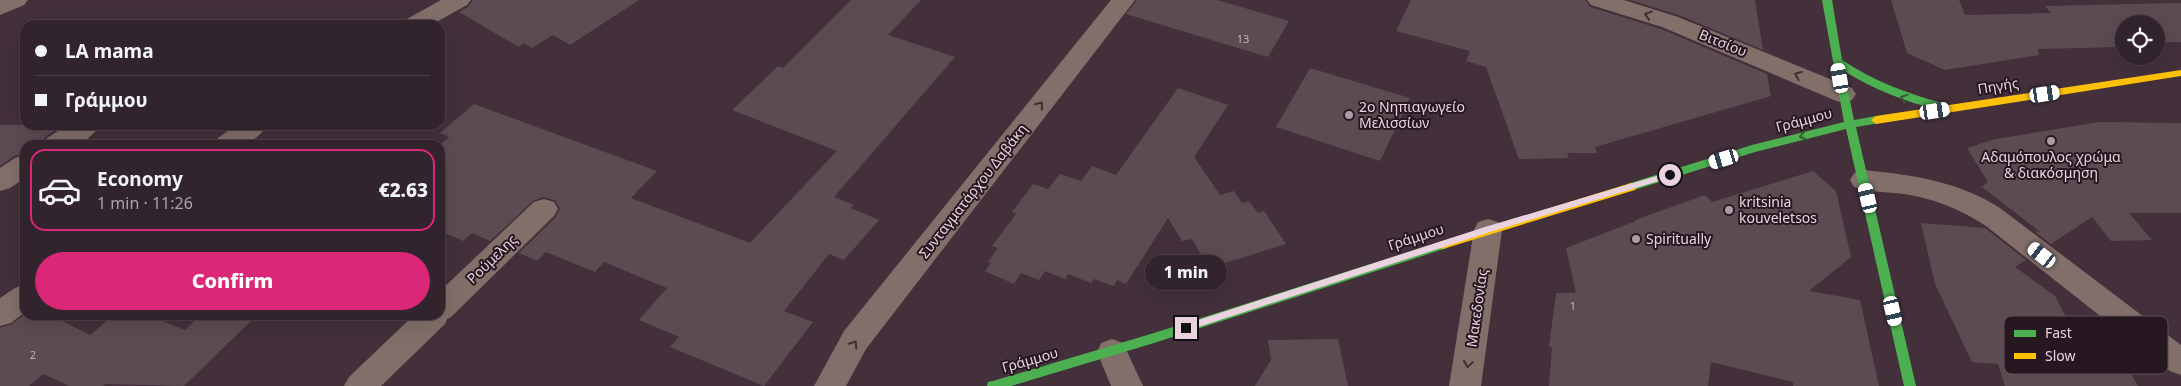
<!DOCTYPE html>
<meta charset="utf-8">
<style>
:root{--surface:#32242c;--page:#3a2c34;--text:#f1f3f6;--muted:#a8a4a9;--line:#4d4148;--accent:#db2777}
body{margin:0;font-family:"Noto Sans",sans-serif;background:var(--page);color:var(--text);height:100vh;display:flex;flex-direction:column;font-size:19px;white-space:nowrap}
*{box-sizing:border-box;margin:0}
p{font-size:16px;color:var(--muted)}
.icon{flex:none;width:28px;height:28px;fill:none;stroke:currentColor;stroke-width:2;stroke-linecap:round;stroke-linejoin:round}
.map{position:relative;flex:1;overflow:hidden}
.sheet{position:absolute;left:20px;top:140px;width:425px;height:180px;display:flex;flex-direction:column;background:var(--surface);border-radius:15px;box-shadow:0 5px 20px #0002,0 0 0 1px var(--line)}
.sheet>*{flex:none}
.banner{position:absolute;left:20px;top:20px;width:425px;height:110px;border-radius:15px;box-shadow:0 5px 20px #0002,0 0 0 1px var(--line);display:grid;align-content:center;height:110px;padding:0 15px;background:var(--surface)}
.fabs{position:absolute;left:2115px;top:15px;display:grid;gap:10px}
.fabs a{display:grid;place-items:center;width:50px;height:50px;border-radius:50%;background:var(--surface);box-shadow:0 5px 20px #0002,0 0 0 1px var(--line);font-size:25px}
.end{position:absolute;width:22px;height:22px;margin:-11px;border:6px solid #ead3df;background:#111;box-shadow:0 0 0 2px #111}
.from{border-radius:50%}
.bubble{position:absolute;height:35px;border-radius:18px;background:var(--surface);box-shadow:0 5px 20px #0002,0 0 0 1px var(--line);font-size:16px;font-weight:800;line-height:35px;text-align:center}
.car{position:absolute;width:15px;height:30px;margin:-15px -8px;border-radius:6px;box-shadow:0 0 4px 1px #0007;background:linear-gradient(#fff 24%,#345 0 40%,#fff 0 76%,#345 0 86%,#fff 0)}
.banner b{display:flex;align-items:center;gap:18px;height:48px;font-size:19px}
.banner b+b{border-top:1px solid var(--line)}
.banner i{width:12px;height:12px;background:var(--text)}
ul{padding:9px 0 0;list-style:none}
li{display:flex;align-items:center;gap:15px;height:82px;margin:0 10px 8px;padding:0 5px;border:2px solid transparent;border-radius:15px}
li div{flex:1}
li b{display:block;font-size:19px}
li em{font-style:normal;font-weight:800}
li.on{border-color:var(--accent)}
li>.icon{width:45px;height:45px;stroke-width:1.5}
.cta{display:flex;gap:10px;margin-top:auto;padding:10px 15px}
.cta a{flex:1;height:58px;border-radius:30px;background:var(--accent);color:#fff;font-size:20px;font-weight:800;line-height:58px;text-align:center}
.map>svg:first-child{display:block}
</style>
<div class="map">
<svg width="2181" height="386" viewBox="0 0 2181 386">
<rect width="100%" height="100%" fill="#43303b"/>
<g fill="#5c4c52">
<path d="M473,0H639L570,45L553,35L532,48L524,43L519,47L459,12L468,7Z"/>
<path d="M851,0H921L888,35L955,57L834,197L854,205L851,208L879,220L844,260L829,254L784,311L813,322L764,386L670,347L679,337L639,320L667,288L604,262L595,272L546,252L537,261L519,253L556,217L560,208L555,200L543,197L533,201L490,241L472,233L463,241L440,231V145L449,137L440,133L474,104L657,171L631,198L750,243L837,151L732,110L778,66L783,68Z"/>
<path d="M1137,0H1217L1289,21L1268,57L1126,14Z"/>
<path d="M1411,0H1585L1590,7L1661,29L1767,74L1771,96L1595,147L1597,153H1567L1569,158L1519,159L1486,67L1466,61L1470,51L1396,31Z"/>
<path d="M1630,0H1755L1763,50L1679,15Z"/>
<path d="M1891,0H1959L1965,15L2051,13L2045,6L2181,3V42H2156V24H2124V43H2116L2119,47L2038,49L2039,55L1945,70L1907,53Z"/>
<path d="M1310,68L1410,98L1380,161L1276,127Z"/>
<path d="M1178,88L1228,105L1194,157L1220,195L1234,191L1242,203L1249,201L1258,213L1264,211L1286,244L1209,268L1192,239L1182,241L1168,218L1126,284L1117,280L1114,286L1094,279L1091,283L1068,274L1065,279L1045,271L1039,280L1021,273L1014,284L985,271L991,263L988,262L998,248L992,246L1016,214L1012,212L1033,184L1048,189L1060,174L1081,181L1092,166L1116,175Z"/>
<path d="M2099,122L2181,123V213H2129L2152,240L2111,241L2092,217L2051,244L2034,231L2040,232L1982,187L1988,182L1967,148L1996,139Z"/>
<path d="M0,125H64L46,136L40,145H25V153L14,156L0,166Z"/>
<path d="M1813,171L1836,191L1851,257L1809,291L1860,300L1879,386H1793V382L1711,362L1708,386H1549L1552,347H1549L1556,293H1576L1566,248L1636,221L1635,220L1705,195L1712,202Z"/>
<path d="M1921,223L1985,228L2026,260L2015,267L2055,296L2075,334L2109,337L2138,386H2005L1998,364L1972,362L1935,284Z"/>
<path d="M24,315H51L90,335L114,315H147L185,330L201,315H257L184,386L106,384L103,386H70L43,374L29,386H0V328L12,324Z"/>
<path d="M1338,339L1348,386H1255L1271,360L1268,340Z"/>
</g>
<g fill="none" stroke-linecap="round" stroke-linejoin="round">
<g fill="#826f6a" fill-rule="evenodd">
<path d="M0,0H28L24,5L0,15Z"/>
<path d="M441,0H471L467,5L431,25H401L405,20Z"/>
<path d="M1111,0H1135L866,349L846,386H814L844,331Z"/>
<path d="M1587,0H1624L1678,17L1852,88L1856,94L1852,100L1843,103L1834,100L1662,27L1591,5Z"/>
<path d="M68,125H100C86,148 66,145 43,145L47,138Z"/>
<path d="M236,125H267C254,147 237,145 214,145L218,138Z"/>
<path d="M25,155V178L10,188L0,191V168L15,158Z"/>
<path d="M1864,170C1912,175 1958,181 2000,208L2181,345V375L2170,371L1986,226C1960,209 1935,199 1904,194C1887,192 1870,192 1854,187L1850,180L1854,173Z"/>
<path d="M544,199L554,202L558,209L554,216L451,317L447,319L445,324L381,386H344L349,377L414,315H440V291L534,202Z"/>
<path d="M1488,219L1498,222L1502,230L1481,386H1449L1474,230L1478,222Z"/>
<path d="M25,284V312L11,323L0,326V298L15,288Z"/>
<path d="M1112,339L1123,343L1143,386H1111L1097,352L1101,343Z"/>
</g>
<g fill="#4caf50" fill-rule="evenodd">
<path d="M1822,0H1832L1842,60C1874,81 1906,93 1942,103L1943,106L1938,110C1904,101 1873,89 1844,71L1854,120L1876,116L1881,120L1880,123L1856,127L1916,386H1904L1846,129L1755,152L1631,191L1625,187L1627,184L1752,145L1844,122Z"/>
<path d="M1443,241L1447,242L1449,245L1447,248L1154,343L1011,386H987L988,382L993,381L1154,333Z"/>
</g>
<g fill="#ffc107" fill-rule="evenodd">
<path d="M2181,70V76L1876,124L1871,120L1876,116Z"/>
<path d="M1631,183L1635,184L1637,187L1635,190L1443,249L1439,248L1437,245L1439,242Z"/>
</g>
</g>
<defs><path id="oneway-chevron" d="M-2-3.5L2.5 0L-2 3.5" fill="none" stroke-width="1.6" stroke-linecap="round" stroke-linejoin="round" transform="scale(1.25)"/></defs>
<g stroke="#3e2d32">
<use href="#oneway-chevron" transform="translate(1648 15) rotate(-162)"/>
<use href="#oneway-chevron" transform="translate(1798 75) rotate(-158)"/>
<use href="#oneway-chevron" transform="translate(1040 105) rotate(-52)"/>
<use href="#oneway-chevron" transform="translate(854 344) rotate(-57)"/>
<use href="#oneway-chevron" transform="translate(1468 364) rotate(98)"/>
</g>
<g stroke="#385b36">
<use href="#oneway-chevron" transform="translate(1904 98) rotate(-162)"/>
<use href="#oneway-chevron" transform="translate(1803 136) rotate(166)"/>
</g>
<path fill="#ead3df" d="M1670,172L1672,173V177L1490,232L1186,331L1182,328L1186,324L1485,227Z"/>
<g fill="#b09aa6" stroke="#271720" stroke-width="2">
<circle cx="1349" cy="115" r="5"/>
<circle cx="2051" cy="141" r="5"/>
<circle cx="1729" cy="210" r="5"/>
<circle cx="1636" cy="239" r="5"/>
</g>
<g text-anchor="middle" stroke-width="4" stroke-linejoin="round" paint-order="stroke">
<g font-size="11" fill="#c6b1bc">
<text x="1243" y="43">13</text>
<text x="1573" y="310">1</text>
<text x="33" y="359">2</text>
</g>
<g font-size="14" fill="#ead3df" stroke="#271720">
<text transform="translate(1723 43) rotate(22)" y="5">Βιτσίου</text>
<text transform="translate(1998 86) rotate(-9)" y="5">Πηγής</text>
<text transform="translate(1804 120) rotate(-15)" y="5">Γράμμου</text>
<text transform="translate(973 191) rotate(-52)" y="5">Συνταγματάρχου Δαβάκη</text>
<text transform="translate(1416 237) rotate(-18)" y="5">Γράμμου</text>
<text transform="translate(492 259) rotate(-44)" y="5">Ρούμελης</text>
<text transform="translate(1477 308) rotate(-82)" y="5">Μακεδονίας</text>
<text transform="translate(1030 360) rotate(-16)" y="5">Γράμμου</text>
</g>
<g font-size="14" fill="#ead3df" stroke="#271720" text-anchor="start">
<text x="1359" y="112">2ο Νηπιαγωγείο<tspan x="1359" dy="16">Μελισσίων</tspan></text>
<text x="2051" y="162" text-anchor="middle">Αδαμόπουλος χρώμα<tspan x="2051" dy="16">&amp; διακόσμηση</tspan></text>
<text x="1739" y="207">kritsinia<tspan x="1739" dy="16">kouveletsos</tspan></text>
<text x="1646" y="244">Spiritually</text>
</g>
</g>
<rect x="2004" y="316" width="164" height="58" rx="8" fill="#271720" stroke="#624f59" stroke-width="1"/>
<rect x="2014" y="330" width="22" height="7" fill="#4caf50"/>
<rect x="2014" y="353" width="22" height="6" fill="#ffc107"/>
<g font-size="14" fill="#ead3df">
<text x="2045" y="338">Fast</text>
<text x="2045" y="361">Slow</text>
</g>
</svg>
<div class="fabs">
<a><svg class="icon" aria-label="locate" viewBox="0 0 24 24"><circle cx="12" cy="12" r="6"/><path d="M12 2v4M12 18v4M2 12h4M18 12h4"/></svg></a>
</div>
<i class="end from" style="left:1670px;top:175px"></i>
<i class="end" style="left:1186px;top:328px"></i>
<div class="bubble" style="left:1145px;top:255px;width:82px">1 min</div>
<i class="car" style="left:1840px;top:78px;rotate:350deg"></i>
<i class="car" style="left:2045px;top:94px;rotate:81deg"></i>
<i class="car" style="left:1935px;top:111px;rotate:81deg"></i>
<i class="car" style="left:1724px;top:159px;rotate:253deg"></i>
<i class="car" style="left:1868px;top:198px;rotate:347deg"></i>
<i class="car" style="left:2042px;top:255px;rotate:308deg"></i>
<i class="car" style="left:1893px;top:311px;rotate:167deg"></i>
<div class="banner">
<b><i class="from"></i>LA mama</b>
<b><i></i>Γράμμου</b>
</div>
<section class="sheet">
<ul>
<li class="on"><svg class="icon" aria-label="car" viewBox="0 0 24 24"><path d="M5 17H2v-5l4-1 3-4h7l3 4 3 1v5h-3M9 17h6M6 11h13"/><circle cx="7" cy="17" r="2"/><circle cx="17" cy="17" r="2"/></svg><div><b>Economy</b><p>1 min · 11:26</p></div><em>€2.63</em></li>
</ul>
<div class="cta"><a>Confirm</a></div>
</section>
</div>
